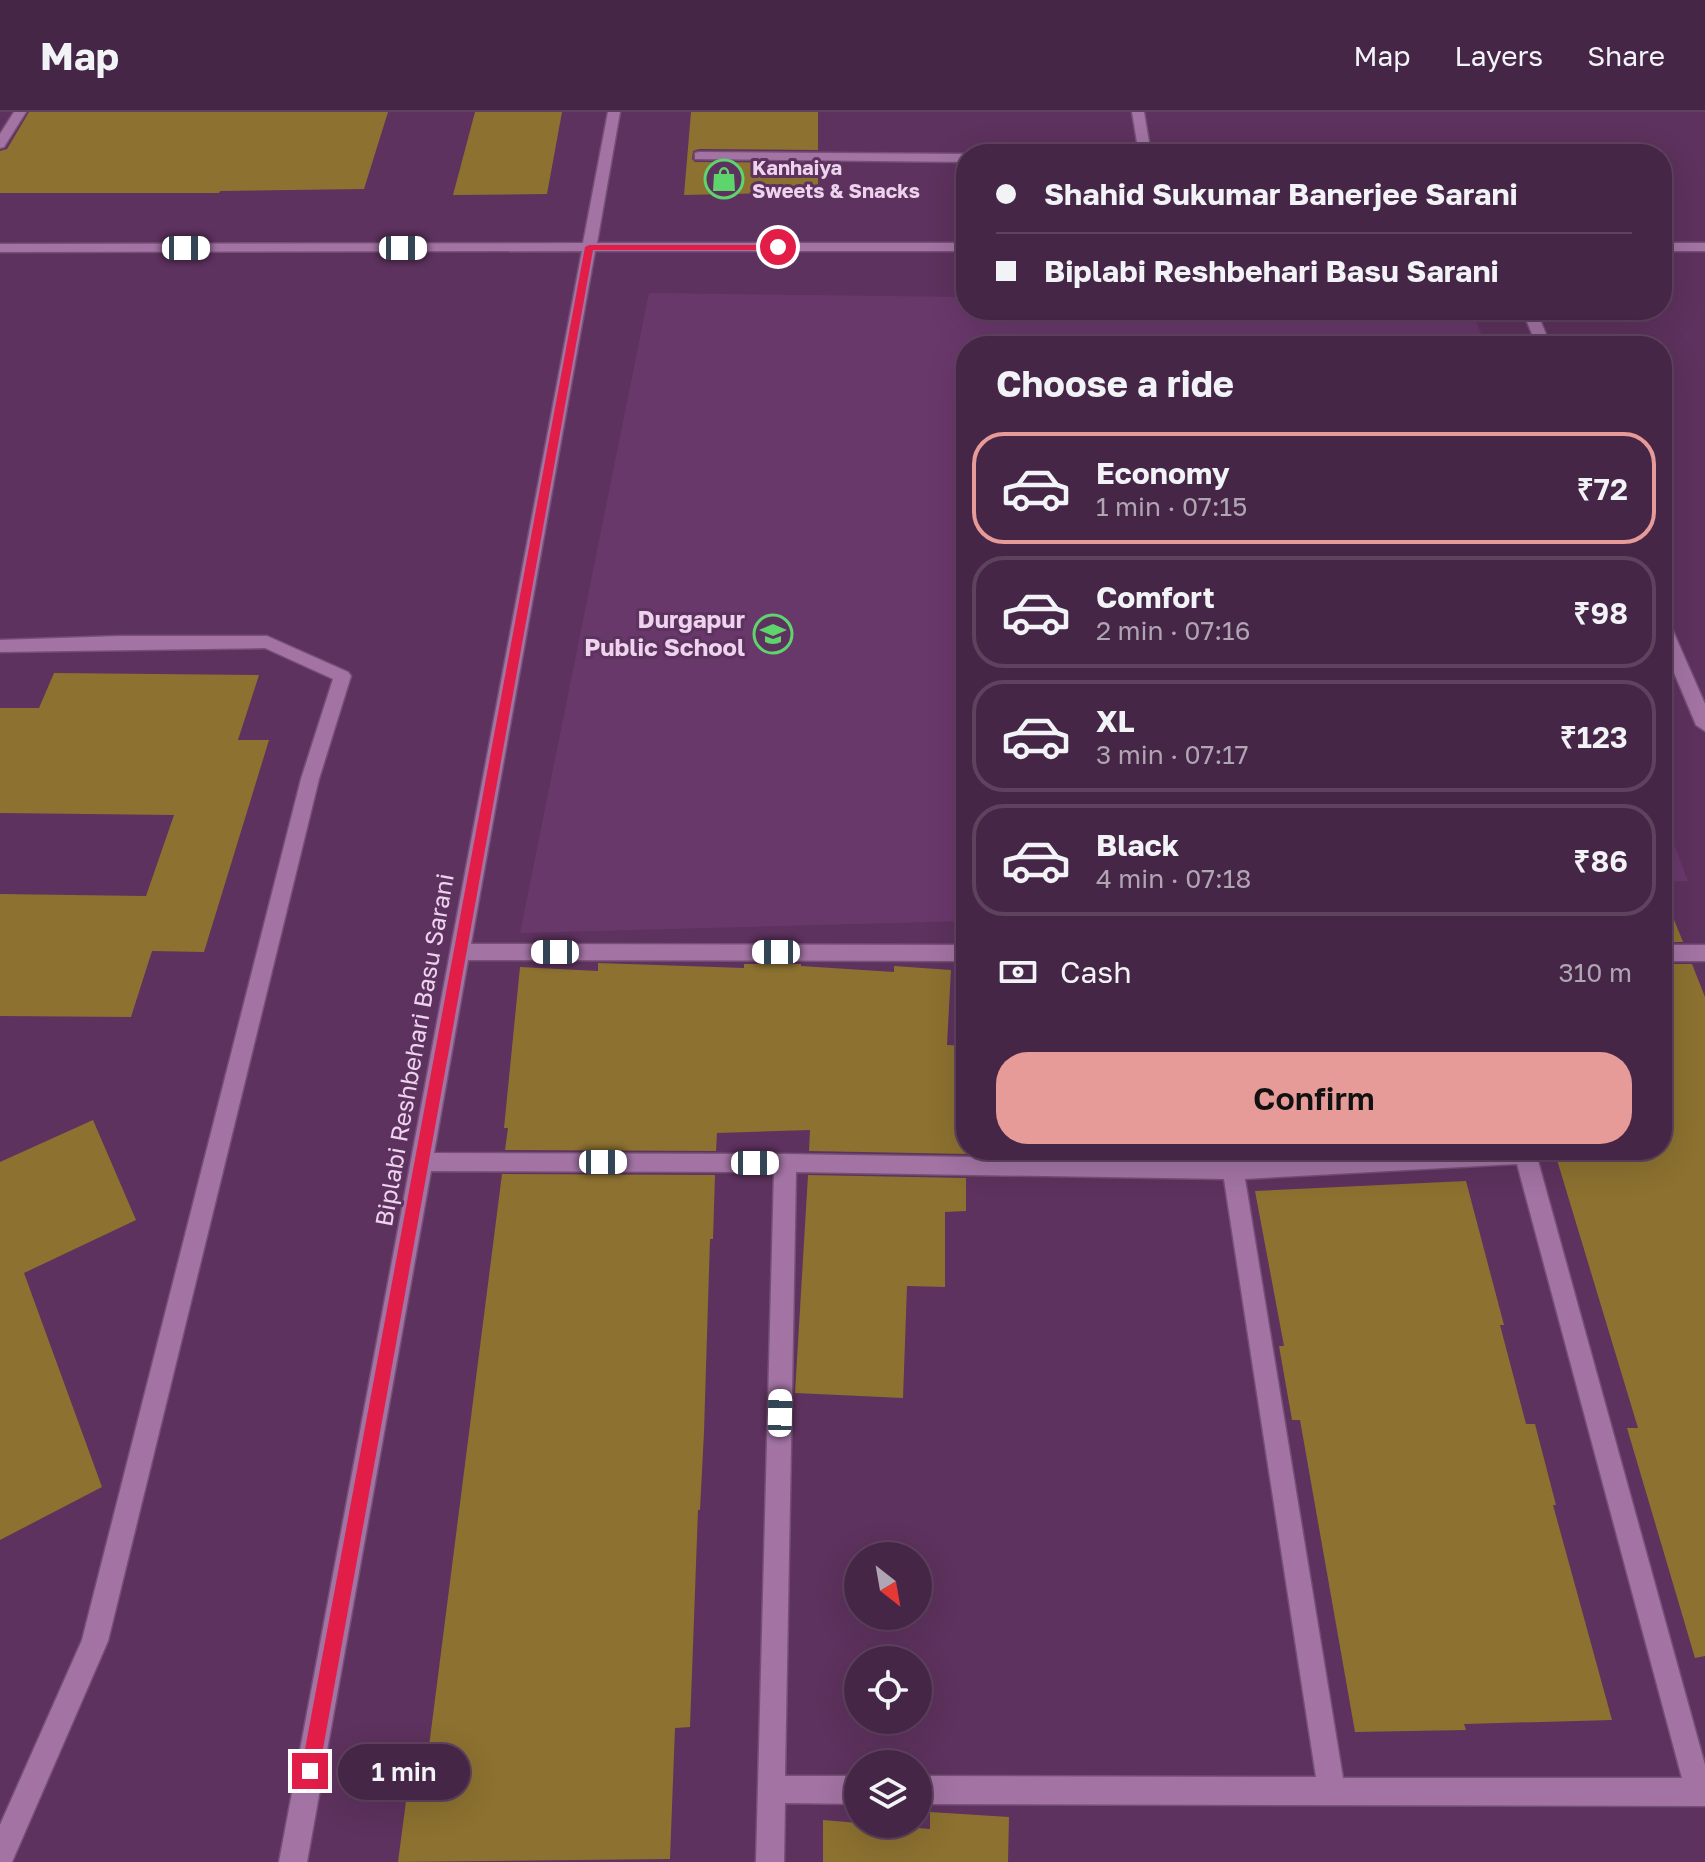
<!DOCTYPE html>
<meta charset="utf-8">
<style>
:root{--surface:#462646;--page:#503251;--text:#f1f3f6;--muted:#b0a5b3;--line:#5e435f;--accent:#e69b98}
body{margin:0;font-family:"Golos Text",sans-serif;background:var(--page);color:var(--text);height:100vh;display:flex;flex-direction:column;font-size:30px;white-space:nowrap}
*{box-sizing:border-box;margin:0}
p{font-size:26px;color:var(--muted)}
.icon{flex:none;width:44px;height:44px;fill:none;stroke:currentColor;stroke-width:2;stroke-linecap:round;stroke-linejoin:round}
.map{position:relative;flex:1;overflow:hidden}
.sheet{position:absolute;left:956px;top:224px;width:716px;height:824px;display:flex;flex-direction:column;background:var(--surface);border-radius:32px;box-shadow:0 8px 32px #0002,0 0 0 2px var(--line)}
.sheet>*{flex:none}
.top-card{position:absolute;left:956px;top:32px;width:716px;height:176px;border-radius:32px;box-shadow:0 8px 32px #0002,0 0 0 2px var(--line);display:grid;align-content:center;height:176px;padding:0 40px;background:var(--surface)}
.needle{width:52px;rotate:149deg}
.fabs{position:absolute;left:844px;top:1430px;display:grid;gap:16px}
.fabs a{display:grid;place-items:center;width:88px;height:88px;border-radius:50%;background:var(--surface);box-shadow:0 8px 32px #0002,0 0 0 2px var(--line);font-size:40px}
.end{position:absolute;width:36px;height:36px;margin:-18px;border:10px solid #e11d48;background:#fff;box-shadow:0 0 0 4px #fff}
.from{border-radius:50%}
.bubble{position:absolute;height:56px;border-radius:28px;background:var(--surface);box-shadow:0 8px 32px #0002,0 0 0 2px var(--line);font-size:26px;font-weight:600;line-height:56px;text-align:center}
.car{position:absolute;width:24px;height:48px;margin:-24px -12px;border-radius:10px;box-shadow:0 0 6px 2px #0007;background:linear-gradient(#fff 24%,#345 0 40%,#fff 0 76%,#345 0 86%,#fff 0)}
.top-card b{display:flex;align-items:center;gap:28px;height:76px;font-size:30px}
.top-card b+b{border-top:2px solid var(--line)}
.top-card i{width:20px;height:20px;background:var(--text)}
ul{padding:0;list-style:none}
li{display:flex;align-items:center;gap:24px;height:112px;margin:0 16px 12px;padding:0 24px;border:4px solid var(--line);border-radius:32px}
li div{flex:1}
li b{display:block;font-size:30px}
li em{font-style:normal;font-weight:600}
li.active{border-color:var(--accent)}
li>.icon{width:72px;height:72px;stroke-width:1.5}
h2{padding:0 40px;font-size:36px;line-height:96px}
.pay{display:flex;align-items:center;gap:20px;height:88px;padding:0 40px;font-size:30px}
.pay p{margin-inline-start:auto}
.cta{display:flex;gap:16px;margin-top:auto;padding:16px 40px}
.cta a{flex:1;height:92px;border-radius:32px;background:var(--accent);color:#111;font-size:32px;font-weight:600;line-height:92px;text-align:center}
header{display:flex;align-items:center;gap:48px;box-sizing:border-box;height:112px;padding:0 40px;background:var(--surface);border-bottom:2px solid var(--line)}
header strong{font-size:38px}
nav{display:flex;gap:44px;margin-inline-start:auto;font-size:28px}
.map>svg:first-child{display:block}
</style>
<header>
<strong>Map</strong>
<nav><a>Map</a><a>Layers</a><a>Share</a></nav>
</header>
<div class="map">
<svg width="1705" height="1750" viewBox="0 0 1705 1750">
<rect width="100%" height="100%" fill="#5d325e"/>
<g fill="#69386b">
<path d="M649,181L966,185V198H1472L1486,234H966V809L520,821Z"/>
<path d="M1662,701L1688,769L1662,770Z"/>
</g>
<g fill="#8c7130">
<path d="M29,0H388L364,77L220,79L219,81H0V39L7,37Z"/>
<path d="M475,0H562L547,82L453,83Z"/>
<path d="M691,0H818V38L699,37L693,39L692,47L695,50L818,51V80L684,83Z"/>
<path d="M54,561L259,563L238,628H269L204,840L152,839L131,905L0,904V782L146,784L174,703L0,701V596H39Z"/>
<path d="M1662,783H1664L1683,830H1662Z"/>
<path d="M598,851L744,856V852H801V854L894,860V854L951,858L947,933L966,934V1042L809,1039L810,1018L717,1021L716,1039L505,1038L508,1016H504L520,855L598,859Z"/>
<path d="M1662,852H1692L1705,885V1544L1695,1546L1627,1316H1638L1554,1038H1662Z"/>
<path d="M93,1008L136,1108L24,1161L102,1375L0,1428V1050Z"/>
<path d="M502,1062L715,1063L713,1127H710L704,1320L700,1398H698L690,1615L675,1616L670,1747L398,1750L410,1659L426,1658Z"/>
<path d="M808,1063L966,1066V1099L945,1100V1175L907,1174L903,1286L795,1281Z"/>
<path d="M1466,1069L1504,1213H1500L1526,1312H1535L1556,1393H1553L1612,1608L1464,1612L1466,1618L1355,1620L1300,1308H1292L1279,1234H1284L1255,1079Z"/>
<path d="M930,1700L1009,1705L1008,1750H823V1708L930,1717Z"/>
</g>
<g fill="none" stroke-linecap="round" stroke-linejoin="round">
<defs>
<g id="minor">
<path d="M14,0H26L4,35L0,36V22Z"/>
<path d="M608,0H620L597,131H966V139H595L471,832L966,833V849L468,848L434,1041L785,1042L1233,1049L1429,1038H1535L1705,1653V1694L918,1692V1664L1316,1665L1224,1067L796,1060L785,1664H858V1692L785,1691L784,1750H756L774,1060L431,1059L307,1750H279L582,139L0,140V132L583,131ZM1517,1052L1682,1666H1343L1245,1067Z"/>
<path d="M1132,0H1144L1151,42H1139Z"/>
<path d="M699,40L966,42V50L695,47V41Z"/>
<rect x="1662" y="131" width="43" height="8"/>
<path d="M1522,198H1536L1551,234H1537Z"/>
<path d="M1662,506L1670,512L1705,592V619L1696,613L1662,532Z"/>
<path d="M120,524H267L348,560L351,564L319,667L108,1529L12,1750H0V1713L82,1528L301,667L333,567L265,536L0,540V528Z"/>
<rect x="1662" y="833" width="43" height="16"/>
</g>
</defs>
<use href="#minor" stroke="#754f75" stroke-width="3"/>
<use href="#minor" fill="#a273a3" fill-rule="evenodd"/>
</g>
<path fill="#e11d48" d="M589,133H778L782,135L778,138H593L319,1659L316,1665L310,1668L304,1665L301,1659L585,135Z"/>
<defs>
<symbol id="shop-ring" viewBox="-11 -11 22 22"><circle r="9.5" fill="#5d325e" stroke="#5ed56c" stroke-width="1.5"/><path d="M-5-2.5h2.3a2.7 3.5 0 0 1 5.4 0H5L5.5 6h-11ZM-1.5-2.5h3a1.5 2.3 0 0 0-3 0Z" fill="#5ed56c"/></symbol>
<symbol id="school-ring" viewBox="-11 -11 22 22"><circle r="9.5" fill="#5d325e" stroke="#5ed56c" stroke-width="1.5"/><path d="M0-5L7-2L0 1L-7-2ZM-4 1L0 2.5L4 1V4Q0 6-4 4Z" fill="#5ed56c"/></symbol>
</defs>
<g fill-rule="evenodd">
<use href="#shop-ring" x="702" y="45" width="44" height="44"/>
<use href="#school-ring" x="751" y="500" width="44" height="44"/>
</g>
<g text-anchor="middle" stroke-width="6" stroke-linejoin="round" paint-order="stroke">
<g font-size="20" font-weight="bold" fill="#edd3ed" stroke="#5d325e" text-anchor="start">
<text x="752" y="63">Kanhaiya<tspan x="752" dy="23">Sweets &amp; Snacks</tspan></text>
</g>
<g font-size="24" font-weight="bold" fill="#edd3ed" stroke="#5d325e" text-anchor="end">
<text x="745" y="516">Durgapur<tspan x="745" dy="28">Public School</tspan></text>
</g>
<g font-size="24" fill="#edd3ed" stroke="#5d325e">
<text transform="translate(415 938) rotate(-80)" y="8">Biplabi Reshbehari Basu Sarani</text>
</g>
</g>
</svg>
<div class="fabs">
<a><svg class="needle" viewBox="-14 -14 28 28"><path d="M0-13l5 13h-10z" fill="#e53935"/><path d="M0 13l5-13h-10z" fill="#b0a5b3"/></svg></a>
<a><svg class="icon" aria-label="locate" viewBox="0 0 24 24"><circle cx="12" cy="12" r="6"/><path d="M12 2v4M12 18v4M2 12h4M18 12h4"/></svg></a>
<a><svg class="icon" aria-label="layers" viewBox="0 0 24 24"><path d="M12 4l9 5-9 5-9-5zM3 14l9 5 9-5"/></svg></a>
</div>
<i class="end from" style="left:778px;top:135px"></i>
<i class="end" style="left:310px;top:1659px"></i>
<div class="bubble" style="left:338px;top:1632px;width:132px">1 min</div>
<i class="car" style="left:186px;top:136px;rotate:90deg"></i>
<i class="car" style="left:403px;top:136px;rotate:90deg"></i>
<i class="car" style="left:555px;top:840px;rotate:270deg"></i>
<i class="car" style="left:776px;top:840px;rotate:270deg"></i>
<i class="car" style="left:603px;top:1050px;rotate:90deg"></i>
<i class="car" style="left:755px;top:1051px;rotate:90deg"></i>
<i class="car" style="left:780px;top:1301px;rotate:1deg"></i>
<div class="top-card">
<b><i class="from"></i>Shahid Sukumar Banerjee Sarani</b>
<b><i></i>Biplabi Reshbehari Basu Sarani</b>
</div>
<section class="sheet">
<h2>Choose a ride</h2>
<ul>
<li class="active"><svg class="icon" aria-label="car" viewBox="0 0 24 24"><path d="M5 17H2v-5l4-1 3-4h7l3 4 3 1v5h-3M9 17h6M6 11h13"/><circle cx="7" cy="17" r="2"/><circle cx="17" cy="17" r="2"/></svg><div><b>Economy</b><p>1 min · 07:15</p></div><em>₹72</em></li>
<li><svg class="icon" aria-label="car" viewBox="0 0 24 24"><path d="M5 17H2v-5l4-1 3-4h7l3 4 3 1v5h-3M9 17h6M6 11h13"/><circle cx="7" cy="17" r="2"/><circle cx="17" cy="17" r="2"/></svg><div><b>Comfort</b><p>2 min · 07:16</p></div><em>₹98</em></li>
<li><svg class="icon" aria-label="car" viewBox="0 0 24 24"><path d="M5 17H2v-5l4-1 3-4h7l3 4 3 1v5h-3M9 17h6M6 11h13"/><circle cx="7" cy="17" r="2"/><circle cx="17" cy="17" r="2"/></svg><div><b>XL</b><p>3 min · 07:17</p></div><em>₹123</em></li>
<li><svg class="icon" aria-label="car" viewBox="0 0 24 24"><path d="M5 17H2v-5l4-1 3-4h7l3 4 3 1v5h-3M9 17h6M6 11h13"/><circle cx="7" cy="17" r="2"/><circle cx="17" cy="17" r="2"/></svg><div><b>Black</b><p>4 min · 07:18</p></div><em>₹86</em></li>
</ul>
<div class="pay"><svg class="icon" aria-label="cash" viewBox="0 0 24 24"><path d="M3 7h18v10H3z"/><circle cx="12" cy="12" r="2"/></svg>Cash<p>310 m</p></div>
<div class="cta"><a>Confirm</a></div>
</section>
</div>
